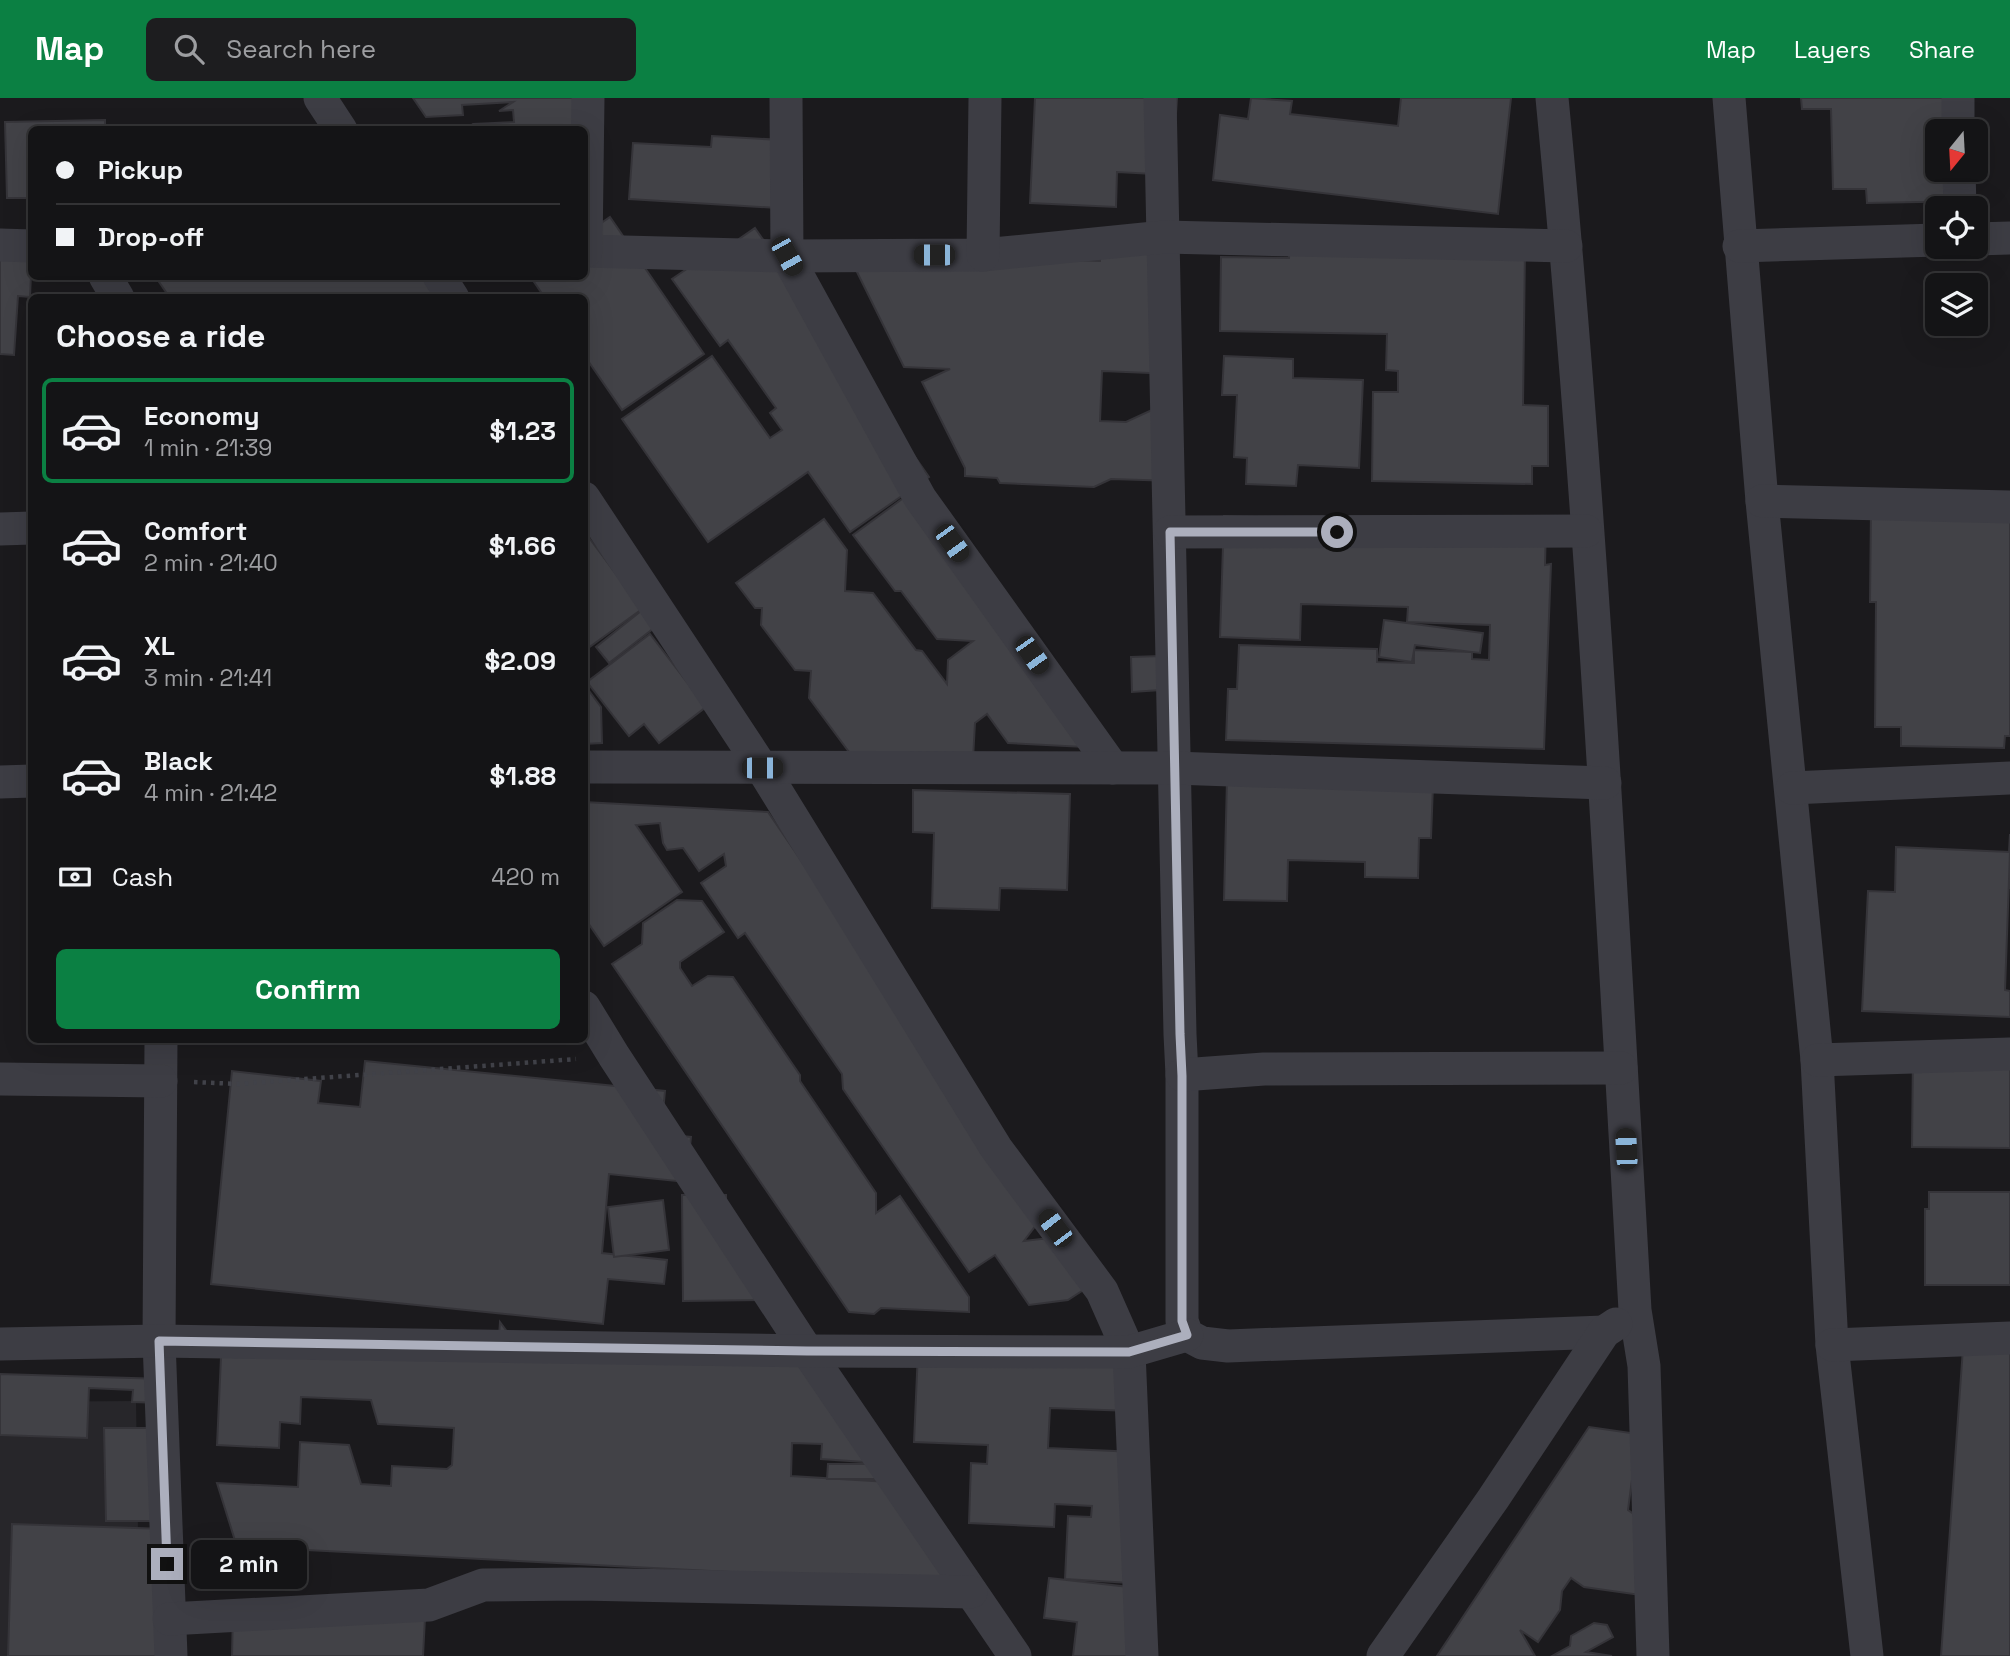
<!DOCTYPE html>
<meta charset="utf-8">
<style>
:root{--surface:#141416;--page:#1d1d1f;--text:#f1f3f6;--muted:#9d9ea1;--line:#333335;--accent:#0b8043}
body{margin:0;font-family:"Space Grotesk",sans-serif;background:var(--page);color:var(--text);height:100vh;display:flex;flex-direction:column;font-size:26px;white-space:nowrap}
*{box-sizing:border-box;margin:0}
p{font-size:23px;color:var(--muted)}
.icon{flex:none;width:38px;height:38px;fill:none;stroke:currentColor;stroke-width:2;stroke-linecap:round;stroke-linejoin:round}
.map{position:relative;flex:1;overflow:hidden}
.details{position:absolute;left:28px;top:196px;width:560px;height:749px;display:flex;flex-direction:column;background:var(--surface);border-radius:10px;box-shadow:0 7px 28px #0002,0 0 0 2px var(--line)}
.details>*{flex:none}
.top-card{position:absolute;left:28px;top:28px;width:560px;height:154px;border-radius:10px;box-shadow:0 7px 28px #0002,0 0 0 2px var(--line);display:grid;align-content:center;height:154px;padding:0 28px;background:var(--surface)}
.needle{width:46px;rotate:198deg}
.controls{position:absolute;left:1925px;top:21px;display:grid;gap:14px}
.controls a{display:grid;place-items:center;width:63px;height:63px;border-radius:10px;background:var(--surface);box-shadow:0 7px 28px #0002,0 0 0 2px var(--line);font-size:35px}
.end{position:absolute;width:32px;height:32px;margin:-16px;border:9px solid #acafbd;background:#111;box-shadow:0 0 0 4px #111}
.from{border-radius:50%}
.bubble{position:absolute;height:49px;border-radius:10px;background:var(--surface);box-shadow:0 7px 28px #0002,0 0 0 2px var(--line);font-size:23px;font-weight:700;line-height:49px;text-align:center}
.car{position:absolute;width:21px;height:42px;margin:-21px -10px;border-radius:9px;box-shadow:0 0 5px 2px #0007;background:linear-gradient(#222 24%,#8ab4d8 0 40%,#222 0 76%,#8ab4d8 0 86%,#222 0)}
.top-card b{display:flex;align-items:center;gap:24px;height:66px;font-size:26px}
.top-card b+b{border-top:2px solid var(--line)}
.top-card i{width:18px;height:18px;background:var(--text)}
ul{padding:0;list-style:none}
li{display:flex;align-items:center;gap:21px;height:105px;margin:0 14px 10px;padding:0 14px;border:4px solid transparent;border-radius:10px}
li div{flex:1}
li b{display:block;font-size:26px}
li em{font-style:normal;font-weight:700}
li.current{border-color:var(--accent)}
li>.icon{width:63px;height:63px;stroke-width:1.5}
h2{padding:0 28px;font-size:32px;line-height:84px}
.pay{display:flex;align-items:center;gap:18px;height:77px;padding:0 28px;font-size:26px}
.pay p{margin-inline-start:auto}
.button{display:flex;gap:14px;margin-top:auto;padding:14px 28px}
.button a{flex:1;height:80px;border-radius:10px;background:var(--accent);color:#fff;font-size:28px;font-weight:700;line-height:80px;text-align:center}
header{display:flex;align-items:center;gap:42px;box-sizing:border-box;height:98px;padding:0 35px;background:var(--accent);color:#fff}
header strong{font-size:33px}
nav{display:flex;gap:38px;margin-inline-start:auto;font-size:24px}
.search{width:490px;height:63px;background:var(--page);display:flex;align-items:center;gap:18px;box-sizing:border-box;padding:0 24px;border-radius:10px;color:var(--muted);font-size:26px}
.map>svg:first-child{display:block}
</style>
<header>
<strong>Map</strong>
<div class="search"><svg class="icon" aria-label="search" viewBox="0 0 24 24"><circle cx="10" cy="10" r="6"/><path d="M15 15l6 6"/></svg>Search here</div>
<nav><a>Map</a><a>Layers</a><a>Share</a></nav>
</header>
<div class="map">
<svg width="2010" height="1558" viewBox="0 0 2010 1558">
<rect width="100%" height="100%" fill="#1b1a1d"/>
<path fill="#27262a" d="M136,1303L140,1558H0V1304Z"/>
<g fill="#424247" stroke="#353439" stroke-width="2">
<path d="M413,0H588L584,32H465L473,26L514,24L513,12L499,13L513,4L462,7L463,17L426,19Z"/>
<path d="M1035,0H1177L1172,77L1117,74L1116,109L1030,105Z"/>
<path d="M1251,0L1292,3L1290,16L1398,28L1401,0H1511L1498,116L1213,82L1220,17L1248,21Z"/>
<path d="M1801,0H1970L1971,33H1937V72H1972V103L1867,105L1866,91H1833L1831,11H1802Z"/>
<path d="M105,22V32H32V100H7L5,24Z"/>
<path d="M712,38L799,43L777,110L629,101L633,45L711,49Z"/>
<path d="M610,119L704,256L622,312L584,257V200H545L530,178H584V137Z"/>
<path d="M755,130L929,379L850,434L808,374L708,444L622,321L712,258L770,340L782,332L770,315L776,310L728,242L720,248L672,181L694,166L697,170Z"/>
<path d="M1101,131L1178,134L1173,276L1102,273L1100,323L1126,324L1167,305L1174,383L1111,381L1094,389L1000,385L997,380L965,378V370L922,284L950,271L904,269L856,172V155L1100,163Z"/>
<path d="M1290,137L1525,150L1523,307L1548,308V368H1532V386L1372,383L1373,294H1398V273L1386,272L1387,236L1220,233L1221,159L1289,160Z"/>
<path d="M0,151L32,154L30,199L18,198L14,257L0,256Z"/>
<path d="M155,178H421L436,200H170Z"/>
<path d="M1224,258L1293,261V280L1363,282L1359,370L1298,367L1296,388L1246,386L1247,360L1234,359L1237,297H1222Z"/>
<path d="M921,387L1084,649L1008,645L987,616L975,625L973,661L849,654L809,600L811,573L795,572L761,527L762,510H755L736,485L824,421L847,452L845,493L873,495L916,552L922,553L947,586L948,562L973,543L937,541L901,493H895L853,437Z"/>
<path d="M1871,409L2010,412V638H2005L2004,650L1901,648V629H1875L1876,504H1870Z"/>
<path d="M1224,418L1546,428L1545,467L1551,466L1544,651L1226,642L1228,591H1237L1239,547L1377,551V564L1414,565V552L1472,554V561L1489,562L1490,527L1407,524L1408,509L1301,506L1300,542L1220,539Z"/>
<path d="M584,433L642,511L584,553Z"/>
<path d="M641,513L654,530L609,565L596,549Z"/>
<path d="M1384,522L1483,535L1480,555L1415,547L1412,564L1379,559Z"/>
<path d="M650,536L706,609L659,645L644,626L629,638L587,584Z"/>
<path d="M1160,558L1161,592L1132,594L1131,559Z"/>
<path d="M584,586L601,609L602,645L584,646Z"/>
<path d="M1227,681L1433,687L1431,740H1419L1418,780L1365,779V764L1288,762L1287,803L1224,802Z"/>
<path d="M913,692L1070,696L1067,792L1000,790L999,812L932,810L934,735L913,734Z"/>
<path d="M584,704L768,714L1012,1071L1036,1127L1024,1143L1058,1139L1091,1187L1068,1202L1029,1207L995,1157L969,1174L843,991L842,976L745,835L738,840L701,785L726,768L724,756L699,773L683,750L667,752L663,745L660,725L636,727L682,794L604,848L584,819Z"/>
<path d="M2010,736V790H2007Z"/>
<path d="M1896,749L2010,754L2005,892L2010,893V919L1862,913L1868,793L1895,794Z"/>
<path d="M677,802L702,803L724,834L680,864V870L692,888L708,878L733,879L800,977V983L876,1095V1115L900,1098L969,1199V1214L881,1210L874,1216L849,1214L612,866L642,846L643,825Z"/>
<path d="M1913,954L2010,955V1050L1912,1049Z"/>
<path d="M365,963L665,993L661,1036L691,1039L686,1084L609,1076L602,1155L667,1162L664,1186L608,1181L603,1226L211,1186L232,973L321,983L318,1005L360,1009Z"/>
<path d="M1929,1094H2010V1187H1925V1111H1929Z"/>
<path d="M682,1097H726L727,1158L761,1202L683,1203Z"/>
<path d="M663,1102L669,1152L614,1159L608,1109Z"/>
<path d="M500,1224L511,1239L818,1255L894,1366L821,1361L822,1346L792,1345L791,1378L906,1385L959,1486L287,1451L242,1465L217,1385L298,1389L300,1344L349,1347L361,1386L391,1388L392,1368L447,1371L452,1367L454,1330L378,1326L371,1302L301,1299L300,1326L280,1324L279,1350L217,1347L222,1237L498,1252Z"/>
<path d="M1964,1236L2010,1240V1558H1941Z"/>
<path d="M918,1253L1132,1264L1130,1313L1050,1310L1048,1350L1136,1354L1130,1485L1065,1481L1068,1418L1091,1419L1092,1408L1055,1406L1054,1429L969,1425L971,1365L987,1366L988,1347L914,1344Z"/>
<path d="M0,1276L164,1281V1305L132,1304L133,1292L89,1290L87,1340L0,1337Z"/>
<path d="M1589,1329L1638,1336L1628,1412L1657,1432L1640,1497L1584,1489L1571,1480L1562,1493L1560,1512L1538,1544L1520,1532L1535,1558H1437Z"/>
<path d="M104,1330H154L155,1423H106Z"/>
<path d="M828,1366H891L890,1381H827Z"/>
<path d="M12,1426L166,1431L162,1558H8Z"/>
<path d="M1049,1480L1138,1490L1130,1558H1073L1077,1524L1044,1520Z"/>
<path d="M233,1514L425,1520L423,1558H232Z"/>
<path d="M1594,1525L1607,1527L1613,1539L1586,1554L1612,1558H1552L1570,1548L1571,1538Z"/>
</g>
<g fill="none" stroke-linecap="round" stroke-linejoin="round">
<path stroke="#414249" stroke-width="4.5" stroke-dasharray="3.5 5" stroke-linecap="butt" d="M194,984L237,986L576,961"/>
<g stroke="#3d3d44" stroke-width="33">
<path d="M320,0L341,32"/>
<path d="M786,0L787,158L920,400L1113,670"/>
<path d="M1160,0L1180,936L1182,977V1223L1187,1237L1202,1245L1228,1248L1604,1234"/>
<path d="M1552,0C1591,403 1612,808 1635,1212L1644,1268L1653,1558"/>
<path d="M1729,0L1762,403L1817,962L1832,1247L1867,1558"/>
<path d="M1958,0V33"/>
<path d="M1959,72L1960,110"/>
<path d="M1976,141L2010,140"/>
<path d="M0,147L32,148"/>
<path d="M1739,148L1937,142"/>
<path d="M584,153L787,158L983,157L1164,139L1566,148"/>
<path d="M586,153L588,0"/>
<path d="M983,157L985,0"/>
<path d="M105,178L118,200"/>
<path d="M439,178L453,200"/>
<path d="M584,400L762,670L996,1050L1102,1193L1129,1254L1142,1558"/>
<path d="M1762,403L2010,409"/>
<path d="M0,431L32,430"/>
<path d="M1170,434L1586,433"/>
<path d="M584,669L1174,670L1605,685"/>
<path d="M0,684L32,683"/>
<path d="M1792,690L2010,680"/>
<path d="M584,909L614,958L807,1253L1015,1558"/>
<path d="M161,942L159,1243L171,1558"/>
<path d="M1817,962L2010,956"/>
<path d="M1182,977L1264,971L1621,970"/>
<path d="M0,981L161,983"/>
<path d="M0,1246L159,1243L807,1253L1129,1254L1187,1237"/>
<path d="M1832,1247L2010,1240"/>
<path d="M169,1521L429,1507L483,1487L580,1486L971,1494"/>
<path d="M1383,1558L1493,1401L1604,1234L1616,1226"/>
</g>
</g>
<g fill="none" stroke-linecap="round" stroke-linejoin="round">
<path stroke="#acafbd" stroke-width="9" d="M167,1466L159,1243L807,1253L1129,1254L1187,1237L1182,1223V978L1180,936L1170,434H1337"/>
</g>
</svg>
<div class="controls">
<a><svg class="needle" viewBox="-14 -14 28 28"><path d="M0-13l5 13h-10z" fill="#e53935"/><path d="M0 13l5-13h-10z" fill="#9d9ea1"/></svg></a>
<a><svg class="icon" aria-label="locate" viewBox="0 0 24 24"><circle cx="12" cy="12" r="6"/><path d="M12 2v4M12 18v4M2 12h4M18 12h4"/></svg></a>
<a><svg class="icon" aria-label="layers" viewBox="0 0 24 24"><path d="M12 4l9 5-9 5-9-5zM3 14l9 5 9-5"/></svg></a>
</div>
<i class="end from" style="left:1337px;top:434px"></i>
<i class="end" style="left:167px;top:1466px"></i>
<div class="bubble" style="left:191px;top:1442px;width:116px">2 min</div>
<i class="car" style="left:934px;top:157px;rotate:270deg"></i>
<i class="car" style="left:787px;top:158px;rotate:151deg"></i>
<i class="car" style="left:952px;top:445px;rotate:144deg"></i>
<i class="car" style="left:1032px;top:557px;rotate:145deg"></i>
<i class="car" style="left:762px;top:670px;rotate:90deg"></i>
<i class="car" style="left:1626px;top:1051px;rotate:357deg"></i>
<i class="car" style="left:1055px;top:1130px;rotate:323deg"></i>
<div class="top-card">
<b><i class="from"></i>Pickup</b>
<b><i></i>Drop-off</b>
</div>
<section class="details">
<h2>Choose a ride</h2>
<ul>
<li class="current"><svg class="icon" aria-label="car" viewBox="0 0 24 24"><path d="M5 17H2v-5l4-1 3-4h7l3 4 3 1v5h-3M9 17h6M6 11h13"/><circle cx="7" cy="17" r="2"/><circle cx="17" cy="17" r="2"/></svg><div><b>Economy</b><p>1 min · 21:39</p></div><em>$1.23</em></li>
<li><svg class="icon" aria-label="car" viewBox="0 0 24 24"><path d="M5 17H2v-5l4-1 3-4h7l3 4 3 1v5h-3M9 17h6M6 11h13"/><circle cx="7" cy="17" r="2"/><circle cx="17" cy="17" r="2"/></svg><div><b>Comfort</b><p>2 min · 21:40</p></div><em>$1.66</em></li>
<li><svg class="icon" aria-label="car" viewBox="0 0 24 24"><path d="M5 17H2v-5l4-1 3-4h7l3 4 3 1v5h-3M9 17h6M6 11h13"/><circle cx="7" cy="17" r="2"/><circle cx="17" cy="17" r="2"/></svg><div><b>XL</b><p>3 min · 21:41</p></div><em>$2.09</em></li>
<li><svg class="icon" aria-label="car" viewBox="0 0 24 24"><path d="M5 17H2v-5l4-1 3-4h7l3 4 3 1v5h-3M9 17h6M6 11h13"/><circle cx="7" cy="17" r="2"/><circle cx="17" cy="17" r="2"/></svg><div><b>Black</b><p>4 min · 21:42</p></div><em>$1.88</em></li>
</ul>
<div class="pay"><svg class="icon" aria-label="cash" viewBox="0 0 24 24"><path d="M3 7h18v10H3z"/><circle cx="12" cy="12" r="2"/></svg>Cash<p>420 m</p></div>
<div class="button"><a>Confirm</a></div>
</section>
</div>
